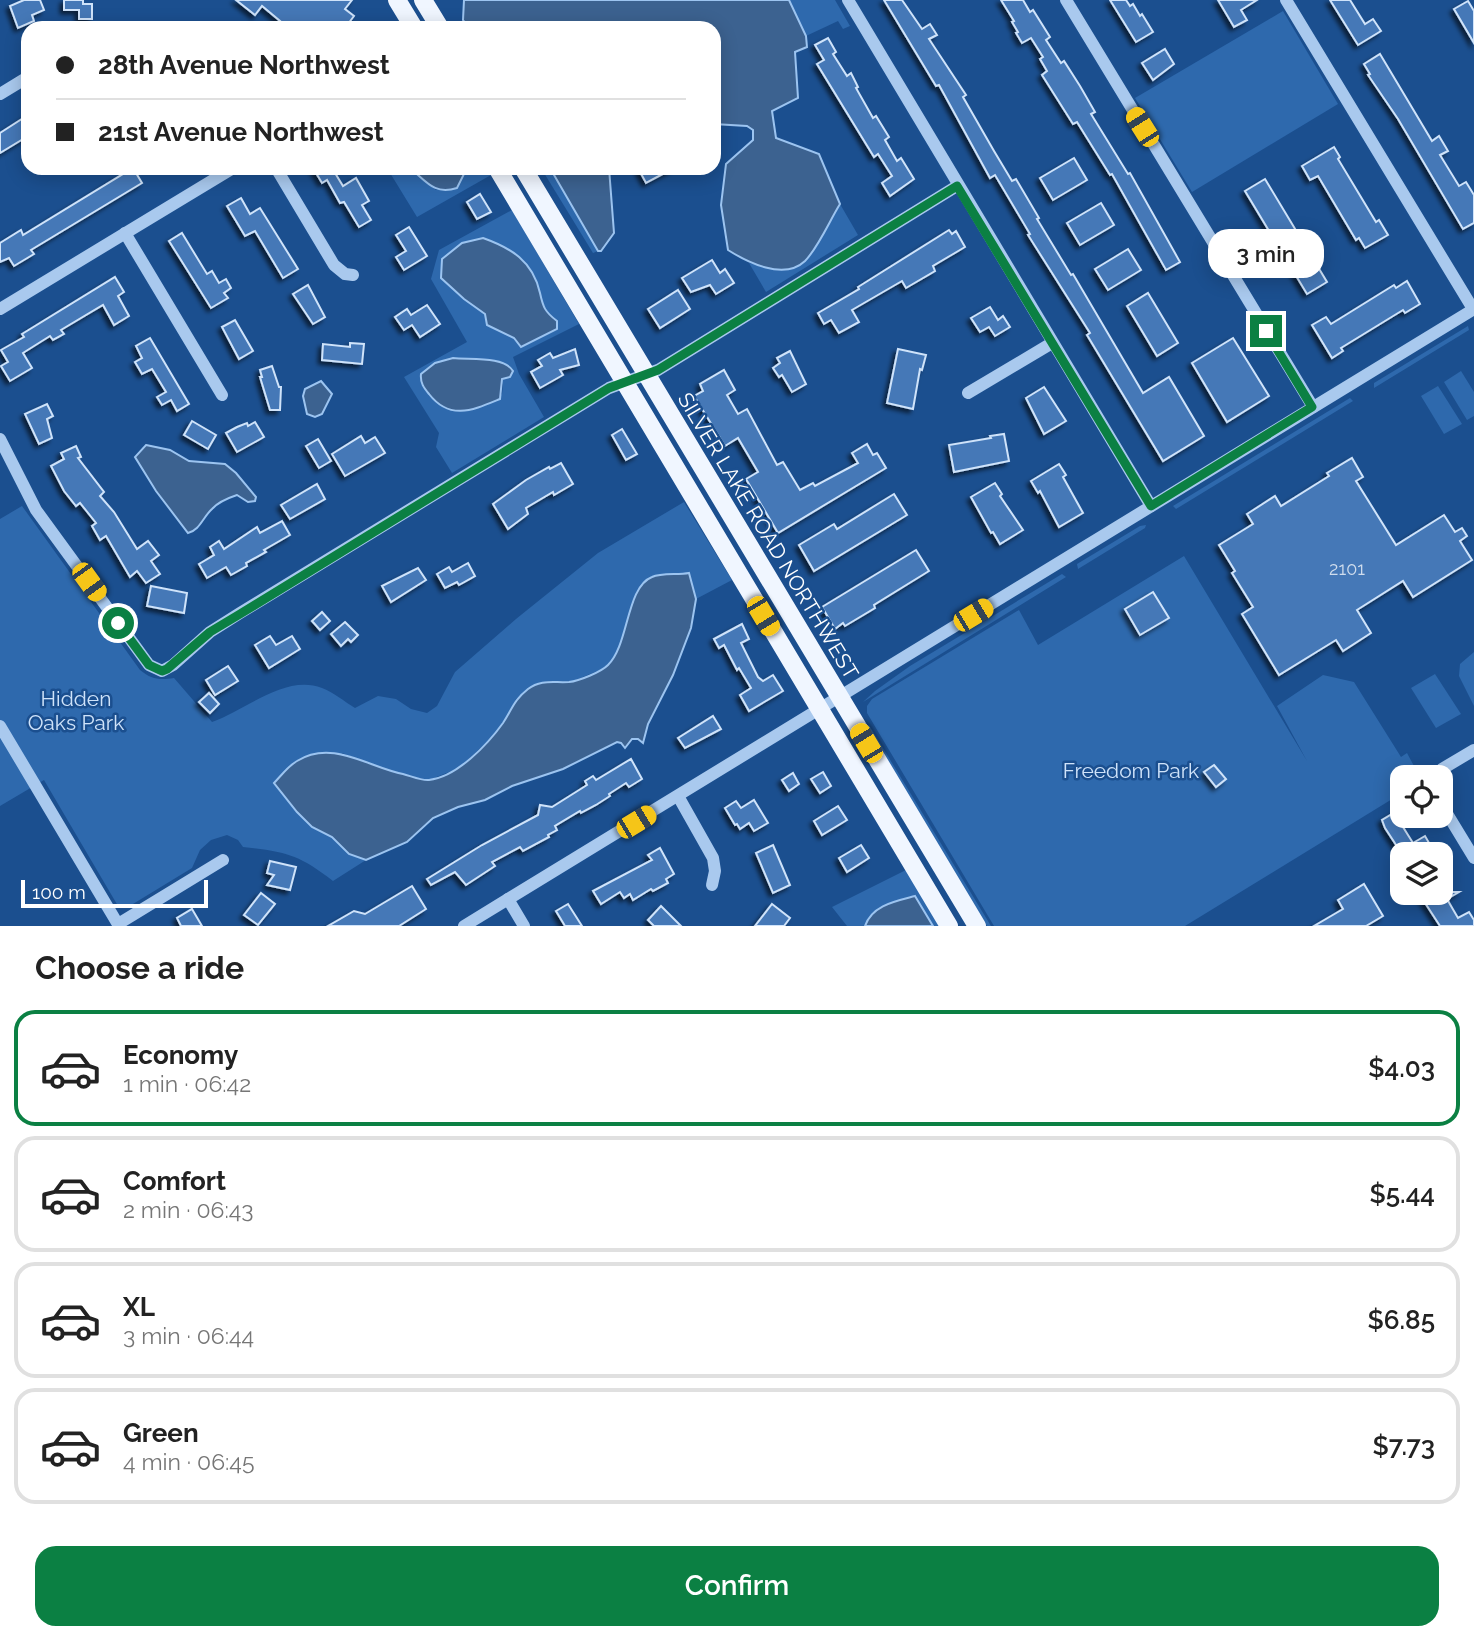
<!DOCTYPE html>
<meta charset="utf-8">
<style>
:root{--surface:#fff;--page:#f2f2f2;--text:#222;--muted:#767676;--line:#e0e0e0;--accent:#0b8043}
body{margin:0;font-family:Raleway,sans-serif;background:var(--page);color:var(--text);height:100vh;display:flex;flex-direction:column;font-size:26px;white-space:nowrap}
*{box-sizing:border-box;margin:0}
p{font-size:23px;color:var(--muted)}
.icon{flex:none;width:38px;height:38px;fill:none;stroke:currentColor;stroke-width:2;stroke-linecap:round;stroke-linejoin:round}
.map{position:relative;height:926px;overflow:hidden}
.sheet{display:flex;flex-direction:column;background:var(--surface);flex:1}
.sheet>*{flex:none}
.top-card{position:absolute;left:21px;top:21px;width:700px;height:154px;border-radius:21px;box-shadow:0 4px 18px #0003;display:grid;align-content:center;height:154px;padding:0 35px;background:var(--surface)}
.tools{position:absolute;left:1390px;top:765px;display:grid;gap:14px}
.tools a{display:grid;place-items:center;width:63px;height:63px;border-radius:14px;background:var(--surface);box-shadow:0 4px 18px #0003;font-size:35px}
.scale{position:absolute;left:21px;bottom:18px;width:187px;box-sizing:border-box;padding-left:7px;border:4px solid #fff;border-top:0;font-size:19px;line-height:24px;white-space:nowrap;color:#fff;-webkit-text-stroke:5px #1b4f8f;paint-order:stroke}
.end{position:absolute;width:32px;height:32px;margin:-16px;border:9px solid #0b8043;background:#fff;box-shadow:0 0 0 4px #fff}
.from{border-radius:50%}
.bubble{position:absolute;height:49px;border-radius:21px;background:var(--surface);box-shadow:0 4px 18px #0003;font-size:23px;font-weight:600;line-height:49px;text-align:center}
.car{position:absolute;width:21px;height:42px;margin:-21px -10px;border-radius:9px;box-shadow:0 0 5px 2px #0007;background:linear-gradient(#f5c518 24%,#345 0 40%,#f5c518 0 76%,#345 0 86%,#f5c518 0)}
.top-card b{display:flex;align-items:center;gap:24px;height:66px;font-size:26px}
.top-card b+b{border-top:2px solid var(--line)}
.top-card i{width:18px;height:18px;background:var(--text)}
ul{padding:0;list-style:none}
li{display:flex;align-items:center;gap:21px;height:116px;margin:0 14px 10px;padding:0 21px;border:4px solid var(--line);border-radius:21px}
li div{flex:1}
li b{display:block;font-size:26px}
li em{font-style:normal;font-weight:600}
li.active{border-color:var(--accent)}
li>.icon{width:63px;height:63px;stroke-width:1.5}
h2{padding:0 35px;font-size:32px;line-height:84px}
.primary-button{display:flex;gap:14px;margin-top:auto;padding:14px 35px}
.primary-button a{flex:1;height:80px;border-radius:21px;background:var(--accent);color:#fff;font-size:28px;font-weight:600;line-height:80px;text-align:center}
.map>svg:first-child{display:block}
</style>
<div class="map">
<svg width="1474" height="926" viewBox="0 0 1474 926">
<defs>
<filter id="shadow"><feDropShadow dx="-3.5" dy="3.5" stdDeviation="2" flood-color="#0009"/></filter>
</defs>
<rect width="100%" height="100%" fill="#1b4f8f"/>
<g fill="#2e69ad" fill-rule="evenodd">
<path d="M789,0H835L850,26L843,29L838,21L806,36Z"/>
<path d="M1283,11L1338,104L1192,192L1135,98Z"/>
<path d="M387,168H410L436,190L465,172L464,168H487L491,175L417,217Z"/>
<path d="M541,168H550L598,251L593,253Z"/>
<path d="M840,204L858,235L766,292L749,263L774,268L804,261Z"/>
<path d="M512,210L579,324L513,357L519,374L544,417L452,473L436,447L439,433L404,377L467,342L431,279L439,250ZM529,269C539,288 540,308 557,321L537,339L521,347L514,338L487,325L486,314L479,308ZM453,358L480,359L495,363L503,385L502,394C477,412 461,418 435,401Z"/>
<path d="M1468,326L1469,330L1374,388V383Z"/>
<path d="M1461,371L1474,392V416L1467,420L1444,382Z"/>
<path d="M1438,386L1462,424L1444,434L1421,396Z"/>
<path d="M1350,398L1353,401L1176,509L1173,506Z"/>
<path d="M684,502L732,580L696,599L688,574L651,577L637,591L625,633L616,653L607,667L571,682L547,681L516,699L504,721L490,739L459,768L429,780L399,774L342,753L312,827L332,837L349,854L366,860L333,881C298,854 286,852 243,847L238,840L227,835L211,840L200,850L192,868L128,907L118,906L44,780L0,806V519L22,506L140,670C152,680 160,680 174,678L212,722C246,710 285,674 322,688C333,692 345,702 355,708L378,696L396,699L411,709L427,713L437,706L455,672L516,619L598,553Z"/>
<path d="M1146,525L1145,528L1078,569L1077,564L1140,526Z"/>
<path d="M1184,556L1307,761L1277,706L1323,675L1354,682L1401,757L1407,753L1414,766L1425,771L1423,777H1402V793L1185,926H994L867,713V706L872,699L1019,610L1038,645Z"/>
<path d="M1062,574L1066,577L863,702L875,691L910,666Z"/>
<path d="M1474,652V706L1459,676L1460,664Z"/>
<path d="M1435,674L1461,714L1436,728L1411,688Z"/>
<path d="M869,725L991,926H987L867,726Z"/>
<path d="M906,870L939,926H933L915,896C896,901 872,905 865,926H847L832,907Z"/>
</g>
<g fill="#3c6290" stroke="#9cc4f0" stroke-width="2">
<path d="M464,0H789L806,36L807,47L795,52L798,98L772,111L776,138L819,154L840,204C830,220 818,248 805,261C784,281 747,262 728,250L721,205L726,164L753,140V130L747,126L714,124V28H469L463,20Z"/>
<path d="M410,168H464L465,172L457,188C434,195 427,182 410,168Z"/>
<path d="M550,168H609L614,233L601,251H598Z"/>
<path d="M483,238C511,248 533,261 540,293C543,307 545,312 557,321V329L521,347L514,338L487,325L485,314L464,299L441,278L442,259L462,243Z"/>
<path d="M453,358C470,360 504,356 513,371L510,377L502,379L500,399C473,410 450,421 429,394C424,388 420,383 421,374L435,363Z"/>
<path d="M321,381L332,394L322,414L315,417L307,414L303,396L305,389Z"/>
<path d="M146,445L170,450L189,461L225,464L236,473L256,497L255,501L248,502L237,495C228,498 218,502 212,509C203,517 200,530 188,533L156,491L135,457Z"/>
<path d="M689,573L696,599L691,628L673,675L648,724L643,743L638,739H632L625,748L621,743L617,742L563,769L512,786L485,800L458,807L433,818L407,842L366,860L349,854L332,837L312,827L297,812L274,783C281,776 288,766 297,761C332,739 368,767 403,774C411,776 422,781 429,780C457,777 488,744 503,723C513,708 513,701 528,689C541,679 554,683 569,682C579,681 601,672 608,665C629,645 626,587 652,577C661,573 678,575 689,573Z"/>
<path d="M915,896L933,926H865C872,905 896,901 915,896Z"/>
</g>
<g fill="#4478b7" stroke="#cfe3fa" stroke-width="2" filter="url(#shadow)">
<path d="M24,0H40L44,10L32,15L34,21L18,28L10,6Z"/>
<path d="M64,0H83V4H92V19H79V10H64Z"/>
<path d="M236,0H352L345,9L354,16L345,28H275L280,21L262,6L255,15Z"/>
<path d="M884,0H902L922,29L930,24L937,35L929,39L966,95L963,97L994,151L1012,181L1016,179L1039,218L1037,219L1071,275L1073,274L1143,393L1169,377L1204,436L1163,461L1087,335L1090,333L1028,235L1030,234L995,175L990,178L939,85L936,86Z"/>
<path d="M1001,0H1023L1030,12L1033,10L1050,37L1046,40L1061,63L1064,61L1080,86L1095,112L1091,114L1128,174L1130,173L1180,262L1166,270L1112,174L1110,175L1077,122L1073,124L1042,75L1047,71L1040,59L1043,57L1031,38L1022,43L1016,33L1018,32L1012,22L1014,21Z"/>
<path d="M1110,0H1126L1130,6L1133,4L1140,16L1142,14L1153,32L1136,42Z"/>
<path d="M1218,0H1257L1241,10L1247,20L1234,27Z"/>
<path d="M1330,0H1350L1365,24L1373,19L1381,31L1358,45Z"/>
<path d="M1468,1L1474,11V43L1454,9Z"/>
<path d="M828,38L836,52L833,54L847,76L851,73L858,87L856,88L873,118L876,116L889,137L885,140L897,161L901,158L914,179L890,196L882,183L892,176L878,154L874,157L817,64L824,60L815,45Z"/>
<path d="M1165,49L1174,64L1153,80L1142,63Z"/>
<path d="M1380,54L1432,141L1439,136L1448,151L1440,155L1459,186L1466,182L1474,195V223L1463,229L1398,119L1368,75L1370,74L1364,64Z"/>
<path d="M28,115V136L0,153V133Z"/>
<path d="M1334,147L1340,157L1338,159L1376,222L1379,220L1388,235L1365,248L1359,238L1356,240L1318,176L1310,180L1302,166Z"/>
<path d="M1074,158L1087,180L1053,200L1040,178Z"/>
<path d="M133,168L142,183L31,250L34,254L14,266L9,258L0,262V243L21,230L23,235Z"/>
<path d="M313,168H332L343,186L356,178L369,201L362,205L371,220L359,227L344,202L340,203L327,180L322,183Z"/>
<path d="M638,168H674L646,183Z"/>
<path d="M1265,179L1327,282L1307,294L1245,191Z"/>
<path d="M480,194L491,212L477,219L467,202Z"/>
<path d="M241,198L250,214L260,208L298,269L283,278L255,231L245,236L227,206Z"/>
<path d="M1101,203L1114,225L1080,245L1067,223Z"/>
<path d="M409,227L427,256L404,270L396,257L406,251L396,235Z"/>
<path d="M949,230L952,234L956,231L965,247L933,266L935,271L906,288L902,281L852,310L859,322L839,333L831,320L824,324L818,313L859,289L858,287Z"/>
<path d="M182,233L207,274L212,271L219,283L226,279L231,288L224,293L228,298L211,308L169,241Z"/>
<path d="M1128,249L1141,270L1108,290L1095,269Z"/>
<path d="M712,260L720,273L725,269L734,283L716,294L710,285L691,292L682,278Z"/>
<path d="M115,277L124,292L118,296L129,316L114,325L103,305L61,330L64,334L53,340L50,336L23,353L32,368L10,381L1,366L8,362L1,350L24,337L22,334Z"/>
<path d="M1407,281L1420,304L1405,313L1403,310L1341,348L1343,351L1332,358L1312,325L1326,317L1331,324L1394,285L1396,288Z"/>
<path d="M308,285L325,317L313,324L293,294Z"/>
<path d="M678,290L690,309L660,328L648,309Z"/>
<path d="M1148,293L1178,343L1157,356L1127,306Z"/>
<path d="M427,305L440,324L420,337L412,325L404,330L395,317L407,309L411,315Z"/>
<path d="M990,307L998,320L1003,316L1010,327L995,336L989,327L980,332L971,318Z"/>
<path d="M235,320L253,351L239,359L222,327Z"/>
<path d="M150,338L189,404L177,411L171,400L162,405L157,397L166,392L152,369L142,374L135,362L142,358L136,346Z"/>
<path d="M1233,338L1269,396L1227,422L1192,363Z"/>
<path d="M350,343L364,344L362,364L322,360L323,344L350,347Z"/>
<path d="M575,349L579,365L560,370L563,375L540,388L531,372L542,366L538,360L550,353L553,358Z"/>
<path d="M898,349L926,355L922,370L920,369L913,409L887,403Z"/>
<path d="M790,351L806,384L792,392L782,375L779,377L773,368L780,363L777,358Z"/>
<path d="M272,366L279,387H281L280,410H270L260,377H262L260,370Z"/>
<path d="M724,370L735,390L727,395L738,414L747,409L777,465L783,462L800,490L813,483L815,486L858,463L852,453L867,444L873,455L877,453L886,468L778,533L746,479L758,472L738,438L725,446L694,396L703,391L700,384Z"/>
<path d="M1044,387L1066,421L1044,434L1026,398Z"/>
<path d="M47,404L53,416L47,419L52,438L39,444L25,414Z"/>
<path d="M192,421L216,435L208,449L184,435Z"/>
<path d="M255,422L264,437L237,452L226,433L237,427L247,423L248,426Z"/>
<path d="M622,429L637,454L626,460L612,435Z"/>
<path d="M1004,434L1009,461L954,472L949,445L991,438L990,436Z"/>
<path d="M361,436L365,443L375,437L385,453L345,476L332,454Z"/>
<path d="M318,439L331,461L319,468L306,446Z"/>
<path d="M76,446L81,457L78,458L104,492L100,496L114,512L137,549L148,541L159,555L151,561L160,574L146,583L137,571L130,577L106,536L100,540L92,526L96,523L80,503L76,506L64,491L51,466L64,459L61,453Z"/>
<path d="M1352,458L1363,477L1356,481L1396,545L1444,515L1455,532L1462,528L1467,536L1460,541L1472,560L1413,597L1403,581L1357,610L1371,633L1343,651L1336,640L1279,675L1242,614L1253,607L1232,573L1235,571L1219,545L1253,524L1247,514L1275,496L1281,506L1329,476L1327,473Z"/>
<path d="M561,463L573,484L554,495L553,492L526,508L528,514L508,529L493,504L526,480L549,467L550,469Z"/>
<path d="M1059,464L1066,475L1063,477L1083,513L1059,527L1040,491L1038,493L1031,481Z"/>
<path d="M995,483L1002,494L1000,496L1023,530L1000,544L993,532L991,533L971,497Z"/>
<path d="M317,484L325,499L290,519L281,505Z"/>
<path d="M894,494L907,515L814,571L799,545L834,524L837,529Z"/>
<path d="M282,521L290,535L264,550L266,552L246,563L247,566L231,575L226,567L207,578L199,564L214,555L210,547L219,541L224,549L257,527L260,533Z"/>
<path d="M916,550L929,571L874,605L875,608L845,626L843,623L835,629L822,607Z"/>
<path d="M468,563L475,576L459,585L457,582L445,588L437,574L449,567L452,572Z"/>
<path d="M418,568L426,580L391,602L382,586Z"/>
<path d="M151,586L187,593L184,613L147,606Z"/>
<path d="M1153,592L1169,618L1140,635L1125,609Z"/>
<path d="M322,612L330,621L320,630L312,621Z"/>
<path d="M345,622L358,635L351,642L348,639L341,646L331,634Z"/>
<path d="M742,624L749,639L741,643L758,677L763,681L773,675L783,691L749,711L740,695L751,688L739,668L737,670L724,645L719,648L714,639Z"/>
<path d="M270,636L276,645L292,636L300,649L269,668L255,645Z"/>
<path d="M228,666L238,681L215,695L206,680Z"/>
<path d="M209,693L219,704L210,713L199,702Z"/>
<path d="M713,716L721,729L685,748L678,738Z"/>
<path d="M631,759L642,779L629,787L626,783L609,794L610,796L596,805L581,813L580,811L555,826L557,830L548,835L549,837L523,851L520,847L492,862L495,866L466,885L455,872L431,885L427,879L482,845L538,815L540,805L552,807L587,785L585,781L593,776L596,780Z"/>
<path d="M1214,765L1226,779L1216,787L1204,772Z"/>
<path d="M823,772L831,786L820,793L811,779Z"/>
<path d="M793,773L799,784L789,791L782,780Z"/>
<path d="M754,800L768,823L754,831L749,823L740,829L737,824L735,825L725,808L736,801L741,808Z"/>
<path d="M838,806L847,820L822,835L814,821Z"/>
<path d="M1402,808V816H1417L1405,823L1406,825L1403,827L1413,843L1425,836L1432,848L1421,854H1402L1385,828L1382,820Z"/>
<path d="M773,845L790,885L773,893L756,853Z"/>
<path d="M861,845L869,858L847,872L839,858Z"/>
<path d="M660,848L674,874L666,879L668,883L653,891L651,889L633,900L630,894L624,898L620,892L601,904L593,891L652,860L648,855Z"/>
<path d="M270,861L296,867L290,890L267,885L274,875L267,873Z"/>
<path d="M1447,883L1452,892H1459L1447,899L1458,918L1469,912L1474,920V926H1440L1418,892H1440V887Z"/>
<path d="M1364,884L1383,916L1366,926H1314L1343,909L1338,900Z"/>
<path d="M412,886L426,909L399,926H328L354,911L365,914Z"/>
<path d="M261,893L275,904L258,925L244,915Z"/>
<path d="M568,904L582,926H565L556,911Z"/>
<path d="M772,904L790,918L784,926H755Z"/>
<path d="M661,906L681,926H654L648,920Z"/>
<path d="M192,909L202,926H181L177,918Z"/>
</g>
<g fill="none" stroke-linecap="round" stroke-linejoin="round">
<g stroke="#a9c9ee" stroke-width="12">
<path d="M848,0L1151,506"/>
<path d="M1066,0L1313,407"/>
<path d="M1286,0L1473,309"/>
<path d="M0,94L28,77"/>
<path d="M276,168L334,265L345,274L353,275"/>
<path d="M125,233L222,395"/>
<path d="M0,309L233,168"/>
<path d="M968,393L1052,343"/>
<path d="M0,439L36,510L149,665L162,671L173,665L210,632L240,613L609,388L658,370L957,186"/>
<path d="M0,726L119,926"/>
<path d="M1436,777L1442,769L1474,750"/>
<path d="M678,796L713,858L715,871L712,885"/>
<path d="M1440,802L1474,858"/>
<path d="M508,899L524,926"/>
<path d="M118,924L223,860"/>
<path d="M464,926L1474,309"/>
</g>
<g stroke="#f0f6ff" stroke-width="18">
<path d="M397,0L414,28"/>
<path d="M423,0L440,28"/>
<path d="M497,168L949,926"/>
<path d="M523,168L977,926"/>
</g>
</g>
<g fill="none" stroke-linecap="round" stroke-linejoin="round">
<path stroke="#0b8043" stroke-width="9" d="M118,623L149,665L162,671L167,669L210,632L240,614L609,388L658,370L957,186L1151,506L1312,407L1266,331"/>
</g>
<g text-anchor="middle" stroke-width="5" stroke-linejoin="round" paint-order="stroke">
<g font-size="18" fill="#d0dded">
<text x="1347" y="575">2101</text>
</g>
<g font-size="21" fill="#fff" stroke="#1b4f8f">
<text transform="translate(768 536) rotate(59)" y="7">SILVER LAKE ROAD NORTHWEST</text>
</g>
<g font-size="21" fill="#cfe3fa" stroke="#1b4f8f">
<text x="76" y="706">Hidden<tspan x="76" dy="24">Oaks Park</tspan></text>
<text x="1131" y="778">Freedom Park</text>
</g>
</g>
</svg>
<div class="tools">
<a><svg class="icon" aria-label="locate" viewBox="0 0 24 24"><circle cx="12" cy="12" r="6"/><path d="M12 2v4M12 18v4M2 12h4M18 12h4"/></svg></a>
<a><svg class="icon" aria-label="layers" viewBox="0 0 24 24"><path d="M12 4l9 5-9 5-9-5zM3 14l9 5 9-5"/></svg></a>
</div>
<div class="scale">100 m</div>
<i class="end from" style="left:118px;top:623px"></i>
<i class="end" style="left:1266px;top:331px"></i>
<div class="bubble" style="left:1208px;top:229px;width:116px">3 min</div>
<i class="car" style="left:1142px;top:127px;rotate:328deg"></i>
<i class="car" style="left:89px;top:582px;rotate:144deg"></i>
<i class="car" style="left:973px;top:615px;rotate:59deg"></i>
<i class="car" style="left:763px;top:616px;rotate:149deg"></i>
<i class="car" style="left:866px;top:743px;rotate:329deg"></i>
<i class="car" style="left:636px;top:822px;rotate:59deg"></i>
<div class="top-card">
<b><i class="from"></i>28th Avenue Northwest</b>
<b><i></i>21st Avenue Northwest</b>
</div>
</div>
<section class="sheet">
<h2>Choose a ride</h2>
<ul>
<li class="active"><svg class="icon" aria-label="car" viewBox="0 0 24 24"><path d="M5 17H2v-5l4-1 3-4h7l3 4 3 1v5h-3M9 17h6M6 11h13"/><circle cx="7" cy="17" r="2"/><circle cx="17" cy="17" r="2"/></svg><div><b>Economy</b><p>1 min · 06:42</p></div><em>$4.03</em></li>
<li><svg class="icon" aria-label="car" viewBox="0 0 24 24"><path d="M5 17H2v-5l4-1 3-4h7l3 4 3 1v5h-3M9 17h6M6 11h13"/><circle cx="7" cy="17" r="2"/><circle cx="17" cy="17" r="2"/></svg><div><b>Comfort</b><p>2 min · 06:43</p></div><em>$5.44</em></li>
<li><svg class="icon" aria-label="car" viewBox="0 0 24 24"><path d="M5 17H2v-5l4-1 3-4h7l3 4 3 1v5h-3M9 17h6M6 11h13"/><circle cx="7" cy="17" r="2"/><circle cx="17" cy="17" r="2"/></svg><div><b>XL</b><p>3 min · 06:44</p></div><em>$6.85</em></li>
<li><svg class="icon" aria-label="car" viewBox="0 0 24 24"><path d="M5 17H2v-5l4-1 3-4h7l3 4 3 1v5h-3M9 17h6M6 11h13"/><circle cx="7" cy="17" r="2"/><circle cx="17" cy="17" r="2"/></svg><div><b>Green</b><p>4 min · 06:45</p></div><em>$7.73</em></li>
</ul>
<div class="primary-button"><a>Confirm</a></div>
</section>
